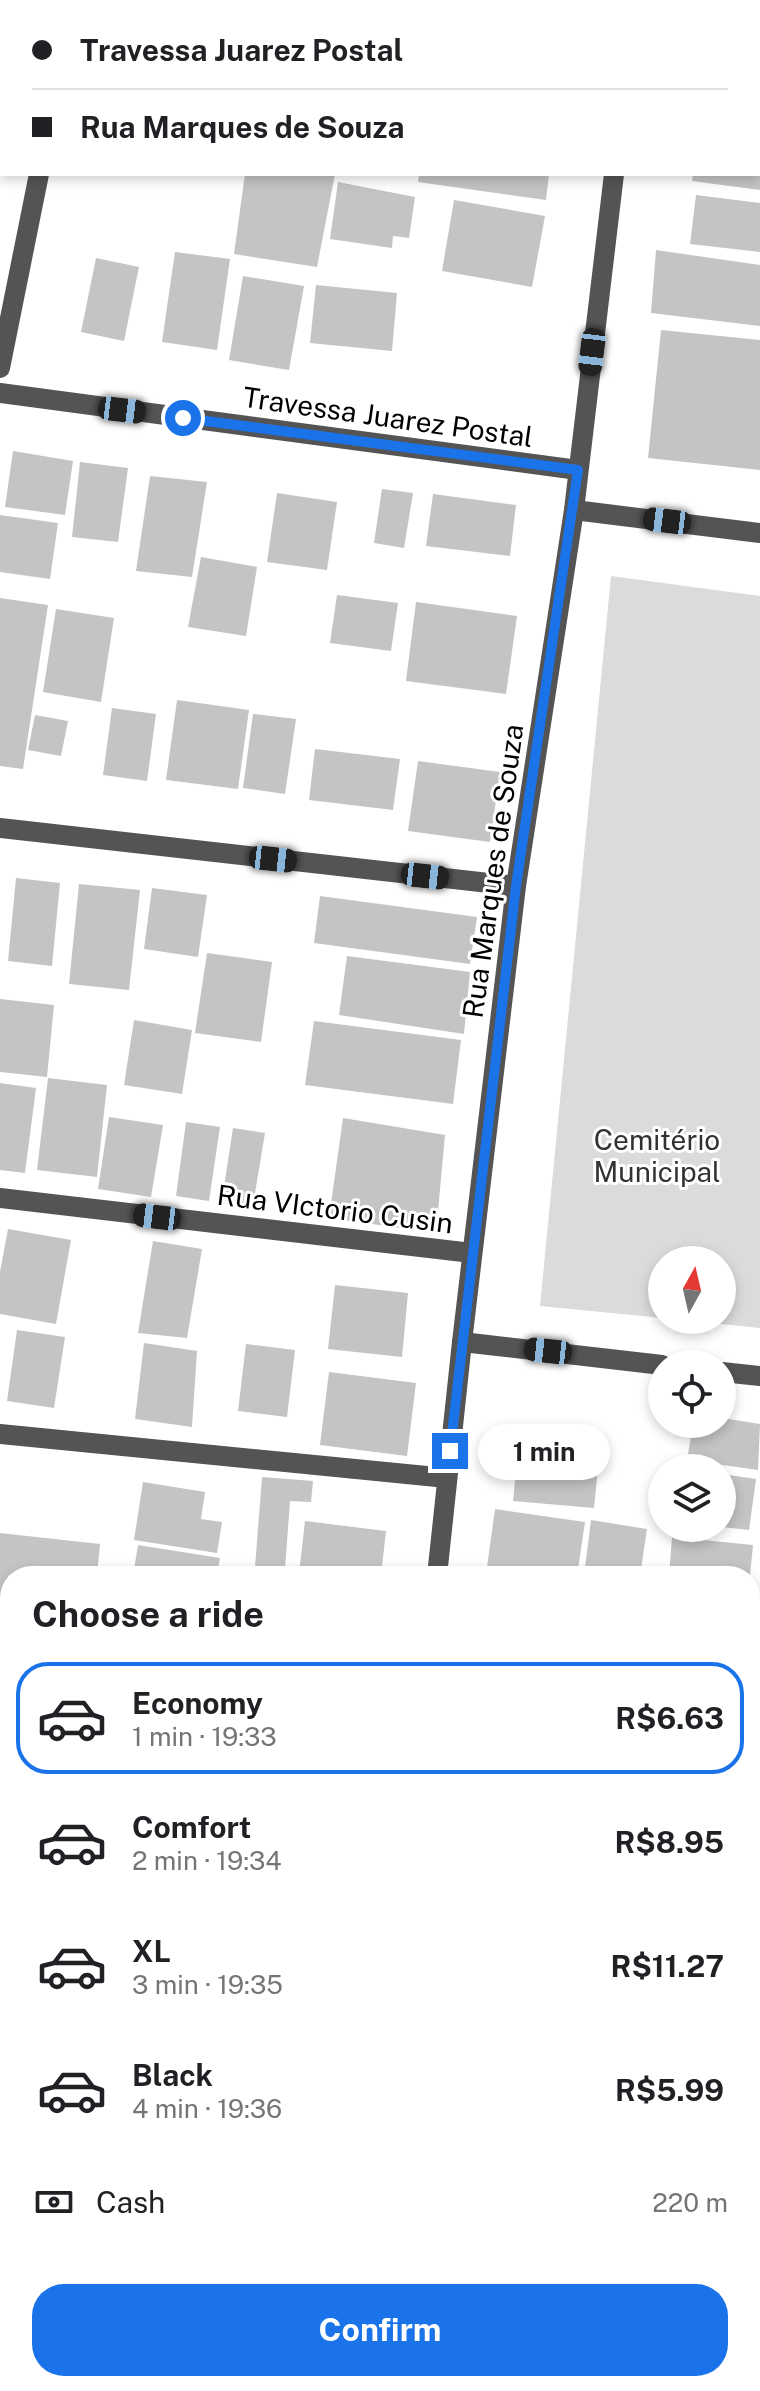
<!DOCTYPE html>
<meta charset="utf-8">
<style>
:root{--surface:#fff;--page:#f2f2f2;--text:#202124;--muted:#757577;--line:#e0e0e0;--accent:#1a73e8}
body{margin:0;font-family:"Public Sans",sans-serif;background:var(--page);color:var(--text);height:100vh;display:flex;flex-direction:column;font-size:30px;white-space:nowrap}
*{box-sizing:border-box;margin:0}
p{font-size:26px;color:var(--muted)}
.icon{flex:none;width:44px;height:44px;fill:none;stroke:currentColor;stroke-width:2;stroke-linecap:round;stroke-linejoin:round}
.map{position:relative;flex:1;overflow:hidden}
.details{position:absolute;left:0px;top:1566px;width:760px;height:826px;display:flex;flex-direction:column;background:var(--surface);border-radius:32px 32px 0 0;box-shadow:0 4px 12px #0003}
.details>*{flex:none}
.top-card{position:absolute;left:0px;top:0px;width:760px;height:176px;box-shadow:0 4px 12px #0003;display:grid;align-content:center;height:176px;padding:0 32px;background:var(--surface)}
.needle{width:52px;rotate:8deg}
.tools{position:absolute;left:648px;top:1246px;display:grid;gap:16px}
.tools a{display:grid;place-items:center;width:88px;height:88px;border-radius:50%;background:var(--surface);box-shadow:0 4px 12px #0003;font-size:40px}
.end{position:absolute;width:36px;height:36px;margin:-18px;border:10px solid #1a73e8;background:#fff;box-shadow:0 0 0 4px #fff}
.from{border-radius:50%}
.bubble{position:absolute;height:56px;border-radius:28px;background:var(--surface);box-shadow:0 4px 12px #0003;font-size:26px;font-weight:700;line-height:56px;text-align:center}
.car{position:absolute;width:24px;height:48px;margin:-24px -12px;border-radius:10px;box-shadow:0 0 6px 2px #0007;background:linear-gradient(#222 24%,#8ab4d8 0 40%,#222 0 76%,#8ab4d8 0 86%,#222 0)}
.top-card b{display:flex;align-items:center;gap:28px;height:76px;font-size:30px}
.top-card b+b{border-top:2px solid var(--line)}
.top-card i{width:20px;height:20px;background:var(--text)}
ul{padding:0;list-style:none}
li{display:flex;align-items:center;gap:24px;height:112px;margin:0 16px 12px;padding:0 16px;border:4px solid transparent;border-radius:32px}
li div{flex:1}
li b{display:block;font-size:30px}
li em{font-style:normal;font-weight:700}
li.current{border-color:var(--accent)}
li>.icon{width:72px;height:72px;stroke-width:1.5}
h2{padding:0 32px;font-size:36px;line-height:96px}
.pay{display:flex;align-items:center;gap:20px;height:88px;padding:0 32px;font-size:30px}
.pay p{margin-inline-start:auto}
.action{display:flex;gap:16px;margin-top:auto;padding:16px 32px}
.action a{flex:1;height:92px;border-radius:32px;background:var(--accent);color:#fff;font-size:32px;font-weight:700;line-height:92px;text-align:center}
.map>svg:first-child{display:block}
</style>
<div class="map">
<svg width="760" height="2391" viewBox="0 0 760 2391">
<rect width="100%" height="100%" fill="#fff"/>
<path fill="#dbdbdb" d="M611,576L760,596V1328L682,1320H722V1260H662V1318L540,1306Z"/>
<g fill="#c4c4c4">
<path d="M245,174H335L317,267L234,254Z"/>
<path d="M419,174H549L546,200L418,182Z"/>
<path d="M693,174H760V190L692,181Z"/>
<path d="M338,182L415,197L409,238L393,236L392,248L330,239Z"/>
<path d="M696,195L760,203V252L690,244Z"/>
<path d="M454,200L545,216L532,287L442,271Z"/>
<path d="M656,250L760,265V326L651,313Z"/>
<path d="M175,252L230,259L217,350L162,342Z"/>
<path d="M96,258L139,267L124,341L81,332Z"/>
<path d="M243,276L304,286L289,370L229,360Z"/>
<path d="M316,285L397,293L392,351L310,343Z"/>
<path d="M661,330L760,340V470L648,458Z"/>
<path d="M13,451L73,461L65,515L5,507Z"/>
<path d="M80,462L128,468L118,542L72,537Z"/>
<path d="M150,476L207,482L192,577L136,571Z"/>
<path d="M382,489L413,493L404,548L374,543Z"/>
<path d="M277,493L337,502L327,570L267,562Z"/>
<path d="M433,494L516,505L510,556L426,546Z"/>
<path d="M0,515L58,523L50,579L0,572Z"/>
<path d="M201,557L257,567L246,636L188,627Z"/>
<path d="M337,595L398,603L391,651L330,643Z"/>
<path d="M0,598L48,605L23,769L0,766Z"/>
<path d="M416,602L517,616L506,694L406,681Z"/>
<path d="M56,609L114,618L101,702L43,692Z"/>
<path d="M177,700L249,710L238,789L166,780Z"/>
<path d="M112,708L156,714L147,781L103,775Z"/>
<path d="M253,714L296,719L285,794L243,788Z"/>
<path d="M35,715L68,721L61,756L28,750Z"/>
<path d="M315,749L400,759L393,810L309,800Z"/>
<path d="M418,761L500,772L490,842L408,831Z"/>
<path d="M16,878L60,883L52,966L8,961Z"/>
<path d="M79,884L140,890L129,990L69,984Z"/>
<path d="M152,888L207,895L198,957L144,949Z"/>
<path d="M320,896L477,917L470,964L314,943Z"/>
<path d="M207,953L272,962L261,1042L195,1033Z"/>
<path d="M347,956L470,972L464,1034L339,1015Z"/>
<path d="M0,999L54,1005L47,1077L0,1072Z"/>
<path d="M134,1020L192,1030L182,1094L124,1085Z"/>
<path d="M314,1021L461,1040L453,1104L305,1085Z"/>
<path d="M48,1078L107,1085L97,1177L37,1170Z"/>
<path d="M0,1083L36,1088L25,1173L0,1170Z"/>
<path d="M109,1117L163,1125L151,1197L98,1189Z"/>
<path d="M343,1118L445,1135L436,1233L329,1218Z"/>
<path d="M186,1122L220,1127L209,1201L176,1196Z"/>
<path d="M233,1128L265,1133L253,1205L222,1200Z"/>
<path d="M8,1229L71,1240L56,1324L0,1314V1272Z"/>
<path d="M153,1241L202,1249L187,1338L138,1333Z"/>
<path d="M335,1285L408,1293L402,1357L328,1349Z"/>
<path d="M17,1330L65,1337L54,1408L7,1401Z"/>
<path d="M144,1343L197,1351L192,1427L135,1419Z"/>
<path d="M246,1344L295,1350L287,1417L238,1411Z"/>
<path d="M329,1372L416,1383L407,1456L320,1445Z"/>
<path d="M722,1418L760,1424L758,1470L687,1460L693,1424H722Z"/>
<path d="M518,1450L599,1458L594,1508L513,1501Z"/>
<path d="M722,1474L756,1479L749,1530L722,1527Z"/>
<path d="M262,1477L313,1481L311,1502L290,1501L285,1569L255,1567Z"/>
<path d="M143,1482L205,1492L201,1519L222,1522L217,1553L134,1540Z"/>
<path d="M495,1509L585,1522L577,1576H555L487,1567Z"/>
<path d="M591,1520L647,1529L640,1576H584Z"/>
<path d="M305,1521L386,1531L381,1576L299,1574Z"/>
<path d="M0,1533L100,1544L97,1576H10V1605L0,1604Z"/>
<path d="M672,1537L753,1545L750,1576H669Z"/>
<path d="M138,1545L220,1558L217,1576H133Z"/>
<path d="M0,1653L10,1654V1729L0,1728Z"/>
<path d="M8,1778H10V1874L0,1873V1827H4Z"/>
<path d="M0,2003L10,2005V2090L0,2089Z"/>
<path d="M0,2344L10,2345V2382H40L38,2391H0Z"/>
<path d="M55,2382H114L113,2391H54Z"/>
<path d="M130,2382H192L244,2389V2391H129Z"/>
<path d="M404,2382H484L483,2391H402Z"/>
</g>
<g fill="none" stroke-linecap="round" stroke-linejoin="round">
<g stroke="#545454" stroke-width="20">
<path d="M74,2L75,0"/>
<path d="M635,2V0"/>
<path d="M0,368L39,174"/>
<path d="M0,393L578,470"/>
<path d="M574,510L760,533"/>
<path d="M0,828L516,886"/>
<path d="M0,1198L472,1253"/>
<path d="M462,1342L662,1365"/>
<path d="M722,1372L760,1376"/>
<path d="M0,1434L447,1478"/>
<path d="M437,1576L462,1342L516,886L574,510L614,174"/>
<path d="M0,1641L10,1643"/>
<path d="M0,2177L10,2178"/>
<path d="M335,2391L336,2382"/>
<path d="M752,2391L760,2188"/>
</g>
</g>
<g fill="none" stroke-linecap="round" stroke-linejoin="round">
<path stroke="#1a73e8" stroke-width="10" d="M183,418L578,470L516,886L450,1451"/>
</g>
<g text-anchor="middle" stroke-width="6" stroke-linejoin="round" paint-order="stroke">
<g font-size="28" fill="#000" stroke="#fff">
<text transform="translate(388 417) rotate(8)" y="10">Travessa Juarez Postal</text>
<text transform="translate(493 871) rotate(-82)" y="10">Rua Marques de Souza</text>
<text transform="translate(335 1209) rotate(7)" y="10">Rua VIctorio Cusin</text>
</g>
<g font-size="28" fill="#323232" stroke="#fff">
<text x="657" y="1150">Cemitério<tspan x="657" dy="32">Municipal</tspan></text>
</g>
</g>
</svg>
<div class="tools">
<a><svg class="needle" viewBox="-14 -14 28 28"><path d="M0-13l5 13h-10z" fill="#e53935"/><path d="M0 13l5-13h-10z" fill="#757577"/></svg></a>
<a><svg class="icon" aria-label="locate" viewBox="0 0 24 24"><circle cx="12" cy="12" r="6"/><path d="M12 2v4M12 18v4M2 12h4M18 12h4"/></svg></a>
<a><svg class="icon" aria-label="layers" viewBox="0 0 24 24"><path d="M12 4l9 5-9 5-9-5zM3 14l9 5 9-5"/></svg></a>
</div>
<i class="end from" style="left:183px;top:418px"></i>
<i class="end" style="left:450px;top:1451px"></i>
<div class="bubble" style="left:478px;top:1424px;width:132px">1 min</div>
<i class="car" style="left:592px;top:352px;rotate:187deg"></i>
<i class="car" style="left:122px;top:410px;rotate:97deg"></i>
<i class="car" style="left:667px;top:521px;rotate:277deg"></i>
<i class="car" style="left:273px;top:859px;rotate:96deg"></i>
<i class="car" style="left:425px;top:876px;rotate:96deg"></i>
<i class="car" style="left:157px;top:1217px;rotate:277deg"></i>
<i class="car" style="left:548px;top:1351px;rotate:276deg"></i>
<div class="top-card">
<b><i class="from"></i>Travessa Juarez Postal</b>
<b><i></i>Rua Marques de Souza</b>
</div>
<section class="details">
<h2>Choose a ride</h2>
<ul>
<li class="current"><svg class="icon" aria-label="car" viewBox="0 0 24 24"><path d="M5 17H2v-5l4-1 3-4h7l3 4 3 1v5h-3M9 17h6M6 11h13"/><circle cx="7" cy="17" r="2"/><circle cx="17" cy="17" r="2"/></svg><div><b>Economy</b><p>1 min · 19:33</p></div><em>R$6.63</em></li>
<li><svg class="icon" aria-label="car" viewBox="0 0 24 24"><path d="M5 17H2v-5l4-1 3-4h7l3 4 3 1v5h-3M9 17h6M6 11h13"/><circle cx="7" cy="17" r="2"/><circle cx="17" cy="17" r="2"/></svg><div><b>Comfort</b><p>2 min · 19:34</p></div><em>R$8.95</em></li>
<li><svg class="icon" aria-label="car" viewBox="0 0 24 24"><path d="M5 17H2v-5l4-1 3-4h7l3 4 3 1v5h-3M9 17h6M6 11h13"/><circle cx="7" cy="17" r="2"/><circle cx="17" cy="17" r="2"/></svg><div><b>XL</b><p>3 min · 19:35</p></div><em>R$11.27</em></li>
<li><svg class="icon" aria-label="car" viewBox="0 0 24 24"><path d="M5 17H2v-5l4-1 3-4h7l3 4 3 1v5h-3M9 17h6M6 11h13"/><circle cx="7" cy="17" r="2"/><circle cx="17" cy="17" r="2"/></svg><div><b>Black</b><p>4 min · 19:36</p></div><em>R$5.99</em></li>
</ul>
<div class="pay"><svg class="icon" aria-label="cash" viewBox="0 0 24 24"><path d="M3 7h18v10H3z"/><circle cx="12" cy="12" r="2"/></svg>Cash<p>220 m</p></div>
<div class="action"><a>Confirm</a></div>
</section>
</div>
